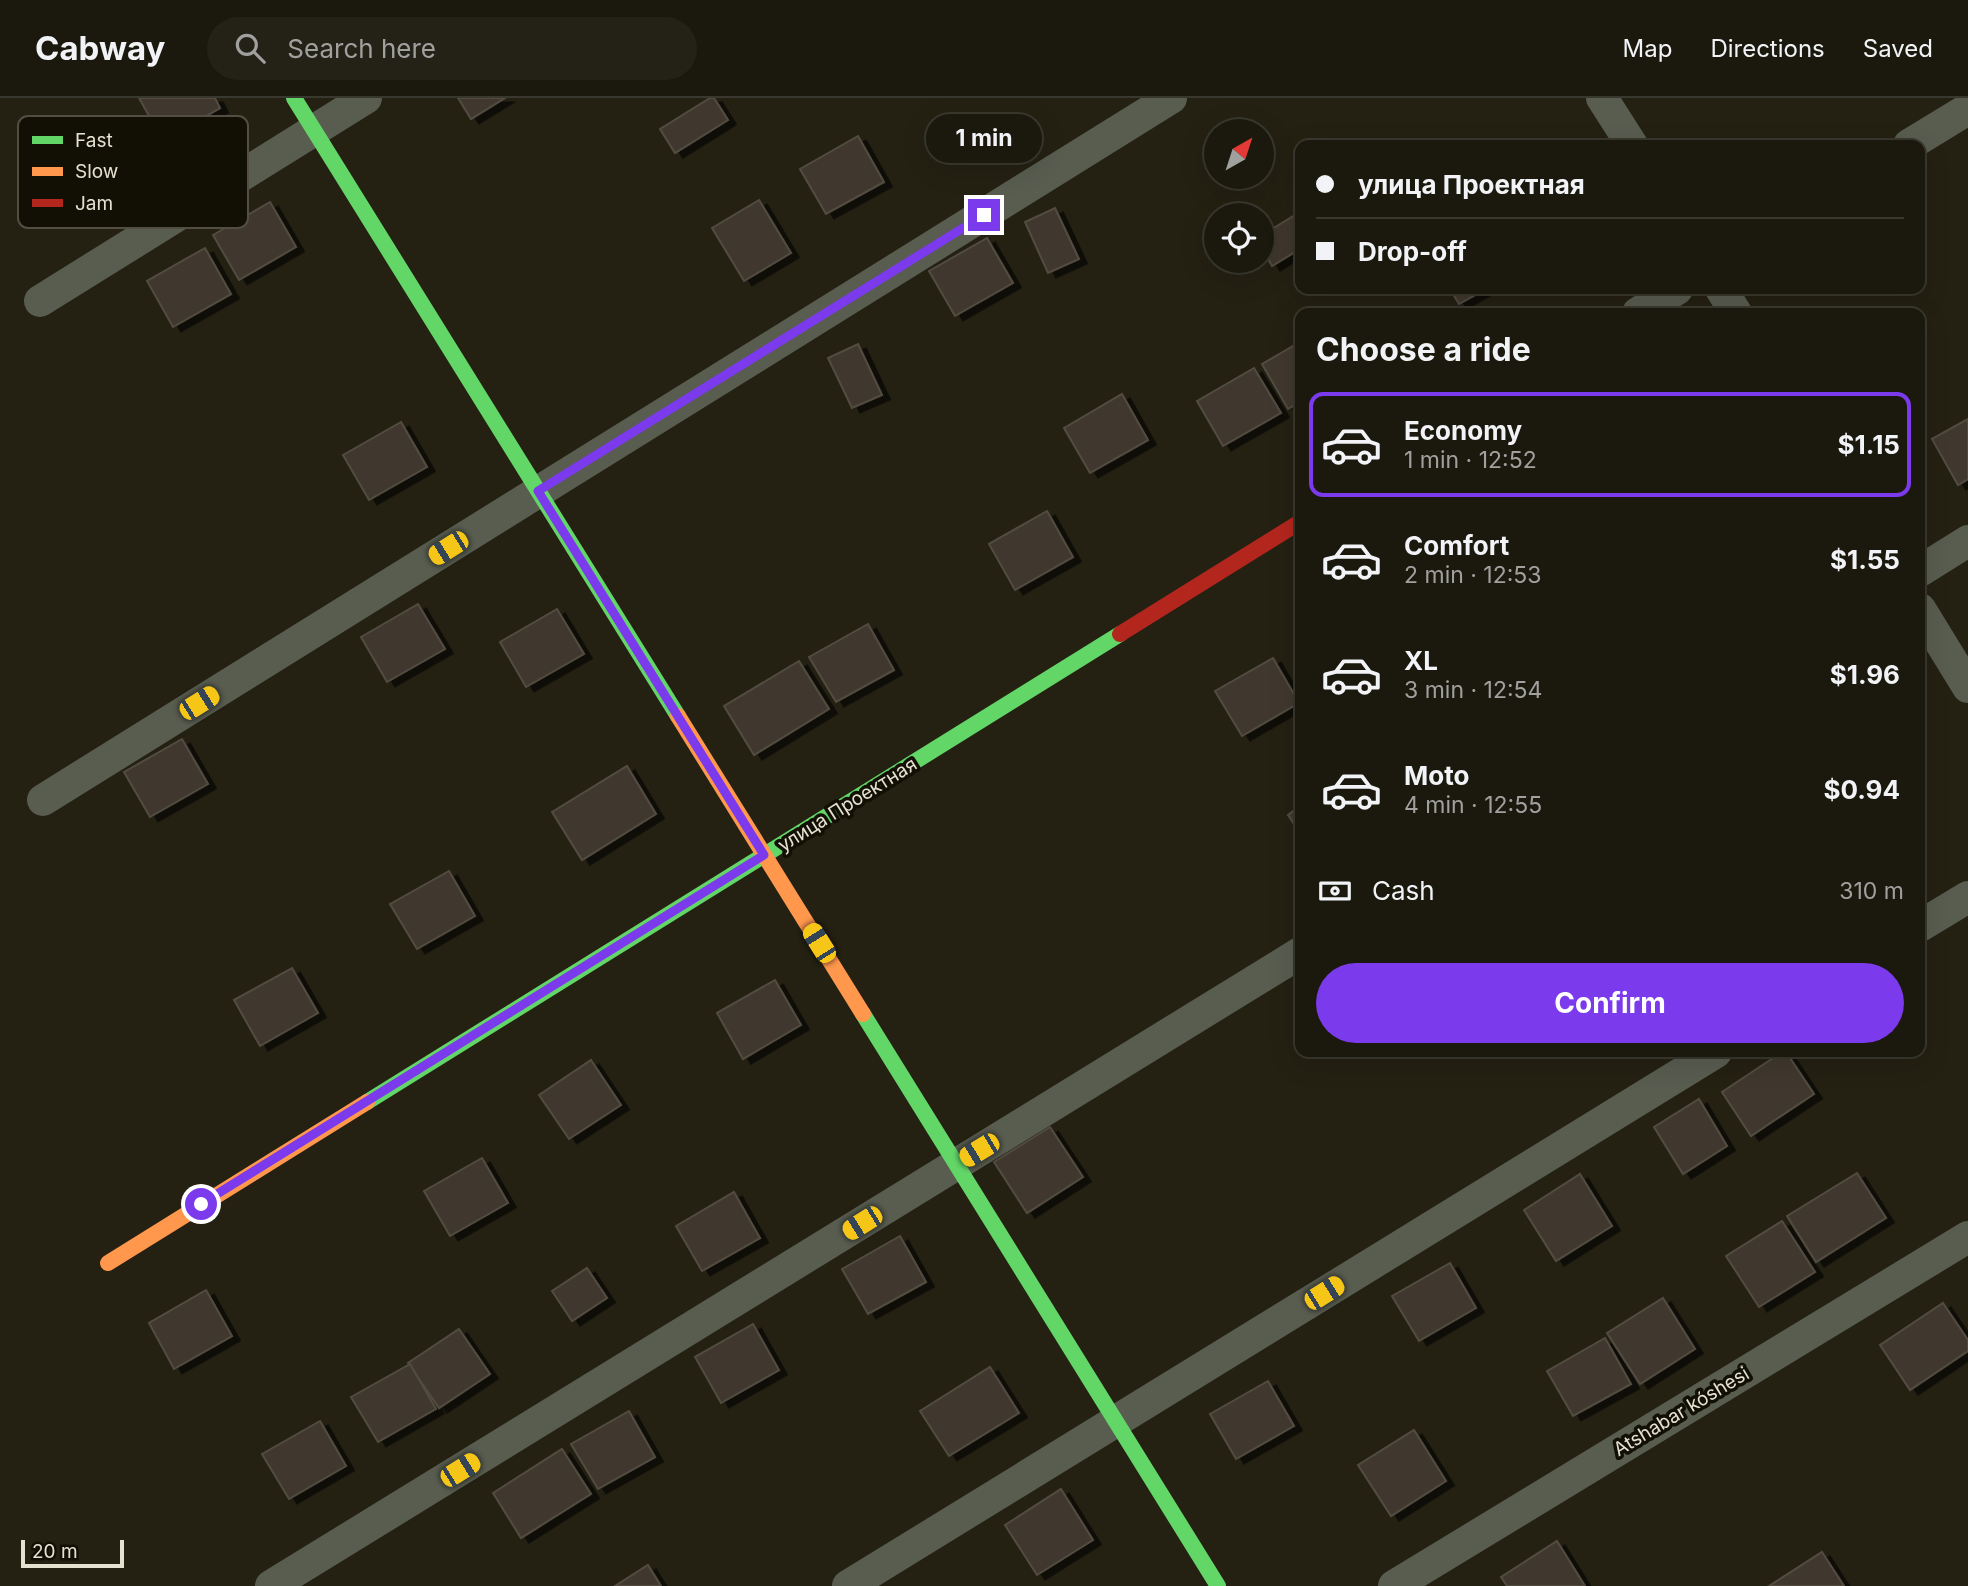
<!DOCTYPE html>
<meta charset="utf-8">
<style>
:root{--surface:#1b190e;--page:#242217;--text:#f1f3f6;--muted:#a0a09e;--line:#39382e;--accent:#7c3aed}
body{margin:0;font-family:Inter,sans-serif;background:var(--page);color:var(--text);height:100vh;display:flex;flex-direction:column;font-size:26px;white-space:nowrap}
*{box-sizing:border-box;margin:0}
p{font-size:23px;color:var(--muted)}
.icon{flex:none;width:38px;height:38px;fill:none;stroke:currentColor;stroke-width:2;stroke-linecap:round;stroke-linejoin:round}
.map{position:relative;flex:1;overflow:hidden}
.drawer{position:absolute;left:1295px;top:210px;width:630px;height:749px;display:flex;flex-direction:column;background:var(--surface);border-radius:14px;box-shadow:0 7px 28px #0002,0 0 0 2px var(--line)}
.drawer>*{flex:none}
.banner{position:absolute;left:1295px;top:42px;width:630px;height:154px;border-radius:14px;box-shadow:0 7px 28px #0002,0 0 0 2px var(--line);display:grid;align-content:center;height:154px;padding:0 21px;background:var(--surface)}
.needle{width:46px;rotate:39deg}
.fabs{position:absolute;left:1204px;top:21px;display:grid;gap:14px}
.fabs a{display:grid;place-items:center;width:70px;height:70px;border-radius:50%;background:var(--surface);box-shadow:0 7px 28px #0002,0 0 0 2px var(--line);font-size:35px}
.scale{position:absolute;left:21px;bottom:18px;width:103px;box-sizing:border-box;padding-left:7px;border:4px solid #e6e2d2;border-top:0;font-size:19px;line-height:24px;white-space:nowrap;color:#e6e2d2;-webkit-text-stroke:5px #120f05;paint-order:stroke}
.end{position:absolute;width:32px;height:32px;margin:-16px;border:9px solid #7c3aed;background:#fff;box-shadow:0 0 0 4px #fff}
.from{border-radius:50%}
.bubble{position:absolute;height:49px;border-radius:24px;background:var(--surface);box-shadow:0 7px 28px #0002,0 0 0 2px var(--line);font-size:23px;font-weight:700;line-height:49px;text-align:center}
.car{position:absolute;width:21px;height:42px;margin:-21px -10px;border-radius:9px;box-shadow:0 0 5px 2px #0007;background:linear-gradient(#f5c518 24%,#345 0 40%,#f5c518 0 76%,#345 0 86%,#f5c518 0)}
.banner b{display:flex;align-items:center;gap:24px;height:66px;font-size:26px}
.banner b+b{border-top:2px solid var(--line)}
.banner i{width:18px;height:18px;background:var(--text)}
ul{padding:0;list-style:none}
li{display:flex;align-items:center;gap:21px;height:105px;margin:0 14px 10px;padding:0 7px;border:4px solid transparent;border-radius:14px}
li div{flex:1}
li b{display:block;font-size:26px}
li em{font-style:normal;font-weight:700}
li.active{border-color:var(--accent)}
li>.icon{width:63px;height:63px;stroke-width:1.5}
h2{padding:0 21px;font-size:32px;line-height:84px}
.pay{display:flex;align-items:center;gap:18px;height:77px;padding:0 21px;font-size:26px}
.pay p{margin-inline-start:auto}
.action{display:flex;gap:14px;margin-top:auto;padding:14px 21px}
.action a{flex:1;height:80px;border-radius:42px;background:var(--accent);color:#fff;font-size:28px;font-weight:700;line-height:80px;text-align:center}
header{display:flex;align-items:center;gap:42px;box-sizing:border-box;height:98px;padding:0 35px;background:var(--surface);border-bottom:2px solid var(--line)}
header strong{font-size:33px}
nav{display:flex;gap:38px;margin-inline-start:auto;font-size:24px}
.search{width:490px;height:63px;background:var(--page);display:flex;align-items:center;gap:18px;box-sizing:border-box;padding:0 24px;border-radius:38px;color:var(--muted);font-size:26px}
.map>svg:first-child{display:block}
</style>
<header>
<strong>Cabway</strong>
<div class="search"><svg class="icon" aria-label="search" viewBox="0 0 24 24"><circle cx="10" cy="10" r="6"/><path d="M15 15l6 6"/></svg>Search here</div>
<nav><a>Map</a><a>Directions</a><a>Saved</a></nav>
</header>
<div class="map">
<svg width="1968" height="1488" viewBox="0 0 1968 1488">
<defs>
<filter id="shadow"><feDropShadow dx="8" dy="4.5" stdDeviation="0" flood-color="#0009"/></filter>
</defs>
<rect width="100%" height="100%" fill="#242113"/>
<g fill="#3f392f" stroke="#524c41" stroke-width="2" filter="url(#shadow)">
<path d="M139,0H215L220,10L163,43Z"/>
<path d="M458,0H505L471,21Z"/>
<path d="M710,0H714L728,22L675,55L660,31Z"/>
<path d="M858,38L884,84L826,116L800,71Z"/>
<path d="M759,102L791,155L744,183L712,130Z"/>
<path d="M270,104L296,149L239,182L213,137Z"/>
<path d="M1055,110L1079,161L1048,175L1025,124Z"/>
<path d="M1300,114V151L1272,168L1262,150V137Z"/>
<path d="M987,140L1013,185L955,218L929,173Z"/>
<path d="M205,150L231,196L173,229L147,183Z"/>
<path d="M1450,191H1486L1459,206Z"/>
<path d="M1300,244V304L1288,311L1262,266Z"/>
<path d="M858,246L882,297L852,310L828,260Z"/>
<path d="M1254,270L1281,315L1223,348L1197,303Z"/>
<path d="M1122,296L1148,342L1090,375L1064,330Z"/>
<path d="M1968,321V381L1958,387L1932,341Z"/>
<path d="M401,324L427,369L369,402L343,357Z"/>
<path d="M1047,413L1073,459L1015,492L989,446Z"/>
<path d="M418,506L445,551L387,584L361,539Z"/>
<path d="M557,511L584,556L526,589L500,544Z"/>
<path d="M868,526L894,572L836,604L809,559Z"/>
<path d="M1273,560L1299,605L1242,638L1215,593Z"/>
<path d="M799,563L829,611L754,657L724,608Z"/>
<path d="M182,641L208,686L150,719L124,674Z"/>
<path d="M627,668L656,716L582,762L552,714Z"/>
<path d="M1300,708V735L1288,717Z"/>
<path d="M449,773L475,818L417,851L390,806Z"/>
<path d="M292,870L318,915L260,948L234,902Z"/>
<path d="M775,882L801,927L743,961L717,915Z"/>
<path d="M1782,954H1786L1814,996L1751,1038L1722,994Z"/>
<path d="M591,962L621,1007L569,1041L539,997Z"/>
<path d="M1699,1001L1727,1048L1683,1076L1654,1029Z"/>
<path d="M1050,1029L1083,1079L1027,1115L994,1064Z"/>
<path d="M482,1060L508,1105L450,1138L424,1093Z"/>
<path d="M1857,1075L1886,1120L1816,1164L1787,1118Z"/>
<path d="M1580,1076L1612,1128L1556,1163L1524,1112Z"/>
<path d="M734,1094L760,1140L702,1173L676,1128Z"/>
<path d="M1782,1123L1815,1174L1759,1209L1726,1158Z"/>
<path d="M900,1138L926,1184L868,1216L842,1171Z"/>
<path d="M1450,1165L1476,1210L1419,1243L1392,1198Z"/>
<path d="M587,1170L607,1200L572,1223L552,1193Z"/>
<path d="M206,1192L232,1238L174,1271L149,1225Z"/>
<path d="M1663,1200L1695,1251L1640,1286L1607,1235Z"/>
<path d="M1943,1205L1968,1242V1253L1910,1292L1880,1247Z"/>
<path d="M753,1226L779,1272L721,1305L695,1259Z"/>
<path d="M459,1231L490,1276L439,1310L408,1265Z"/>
<path d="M1605,1240L1631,1286L1573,1318L1547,1273Z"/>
<path d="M410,1266L436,1311L378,1344L351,1299Z"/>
<path d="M990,1269L1019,1315L949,1358L920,1313Z"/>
<path d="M1268,1283L1294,1328L1236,1361L1210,1316Z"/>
<path d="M629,1313L655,1359L598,1391L571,1346Z"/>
<path d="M320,1323L346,1368L289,1401L262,1356Z"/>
<path d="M1414,1332L1446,1383L1391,1418L1358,1367Z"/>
<path d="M562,1351L591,1396L521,1440L493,1395Z"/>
<path d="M1061,1391L1093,1442L1037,1477L1005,1427Z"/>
<path d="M1557,1443L1585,1488H1507L1501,1479Z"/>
<path d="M1822,1454L1844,1488H1769Z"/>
<path d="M648,1467L661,1488H615Z"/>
</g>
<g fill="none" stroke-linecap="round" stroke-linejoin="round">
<g stroke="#595d50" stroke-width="32">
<path d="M1602,0L1632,47"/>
<path d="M1909,47L1968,11"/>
<path d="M1721,191L1736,215"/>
<path d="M40,203L366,0"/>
<path d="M1638,215L1677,191"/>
<path d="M1920,473L1968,443"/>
<path d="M1920,511L1968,589"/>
<path d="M43,702L1171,0"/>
<path d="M1920,828L1968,799"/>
<path d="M271,1488L1300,855"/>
<path d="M848,1488L1716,954"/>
<path d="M1394,1488L1968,1139"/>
</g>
<g stroke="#63d668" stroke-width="16">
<path d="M294,0L678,618"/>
<path d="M863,916L1218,1488"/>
<path d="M367,1004L1120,536"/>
</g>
<g stroke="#ff974d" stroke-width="16">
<path d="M678,618L863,916"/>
<path d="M108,1165L367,1004"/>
</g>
<path stroke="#b3261e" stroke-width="16" d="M1120,536L1300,424"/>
</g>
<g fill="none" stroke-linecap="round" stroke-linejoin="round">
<path stroke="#7c3aed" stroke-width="9" d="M201,1106L764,757L538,393L984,117"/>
</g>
<g text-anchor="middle" stroke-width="7" stroke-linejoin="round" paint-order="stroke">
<g font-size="19" fill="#e6e2d2" stroke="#120f05">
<text transform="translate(847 706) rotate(-32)" y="7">улица Проектная</text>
<text transform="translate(1681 1313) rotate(-31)" y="7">Atshabar kóshesi</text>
</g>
</g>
<rect x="18" y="18" width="230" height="112" rx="10" fill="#120f05" stroke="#524e42" stroke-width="2"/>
<rect x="32" y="38" width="31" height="8" fill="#63d668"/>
<rect x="32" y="69" width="31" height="9" fill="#ff974d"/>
<rect x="32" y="101" width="31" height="8" fill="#b3261e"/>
<g font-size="19" fill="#e6e2d2">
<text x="75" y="49">Fast</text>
<text x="75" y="80">Slow</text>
<text x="75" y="112">Jam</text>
</g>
</svg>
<div class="fabs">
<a><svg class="needle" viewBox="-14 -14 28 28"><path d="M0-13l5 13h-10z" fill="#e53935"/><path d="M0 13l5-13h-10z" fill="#a0a09e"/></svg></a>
<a><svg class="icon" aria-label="locate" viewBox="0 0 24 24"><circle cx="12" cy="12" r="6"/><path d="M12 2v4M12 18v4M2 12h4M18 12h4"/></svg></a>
</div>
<div class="scale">20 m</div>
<i class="end from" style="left:201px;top:1106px"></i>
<i class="end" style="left:984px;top:117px"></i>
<div class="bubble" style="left:926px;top:16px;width:116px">1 min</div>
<i class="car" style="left:448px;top:450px;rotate:238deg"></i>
<i class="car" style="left:199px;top:605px;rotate:58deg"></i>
<i class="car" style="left:819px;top:845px;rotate:328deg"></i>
<i class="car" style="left:979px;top:1052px;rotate:239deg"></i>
<i class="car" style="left:862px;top:1125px;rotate:238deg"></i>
<i class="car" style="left:1324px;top:1195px;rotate:58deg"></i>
<i class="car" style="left:460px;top:1372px;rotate:58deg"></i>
<div class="banner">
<b><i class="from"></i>улица Проектная</b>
<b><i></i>Drop-off</b>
</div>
<section class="drawer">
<h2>Choose a ride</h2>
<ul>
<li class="active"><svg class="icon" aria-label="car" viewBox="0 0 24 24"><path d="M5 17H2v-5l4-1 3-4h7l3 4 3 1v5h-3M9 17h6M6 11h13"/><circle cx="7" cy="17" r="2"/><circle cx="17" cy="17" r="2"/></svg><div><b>Economy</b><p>1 min · 12:52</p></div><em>$1.15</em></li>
<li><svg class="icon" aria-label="car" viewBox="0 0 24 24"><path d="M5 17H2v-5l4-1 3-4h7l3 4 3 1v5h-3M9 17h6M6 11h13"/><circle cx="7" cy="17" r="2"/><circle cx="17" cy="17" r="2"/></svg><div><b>Comfort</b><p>2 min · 12:53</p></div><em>$1.55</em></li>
<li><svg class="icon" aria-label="car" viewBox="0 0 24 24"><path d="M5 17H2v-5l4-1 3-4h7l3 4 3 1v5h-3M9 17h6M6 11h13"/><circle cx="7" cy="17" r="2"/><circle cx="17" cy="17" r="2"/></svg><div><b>XL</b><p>3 min · 12:54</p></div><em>$1.96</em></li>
<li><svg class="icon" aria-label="car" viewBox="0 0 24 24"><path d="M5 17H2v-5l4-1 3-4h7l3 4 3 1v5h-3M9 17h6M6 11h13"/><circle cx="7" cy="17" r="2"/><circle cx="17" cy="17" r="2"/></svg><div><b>Moto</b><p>4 min · 12:55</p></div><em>$0.94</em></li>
</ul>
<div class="pay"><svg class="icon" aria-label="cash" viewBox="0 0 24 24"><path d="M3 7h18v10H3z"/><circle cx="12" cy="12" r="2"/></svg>Cash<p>310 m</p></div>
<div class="action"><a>Confirm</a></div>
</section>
</div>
